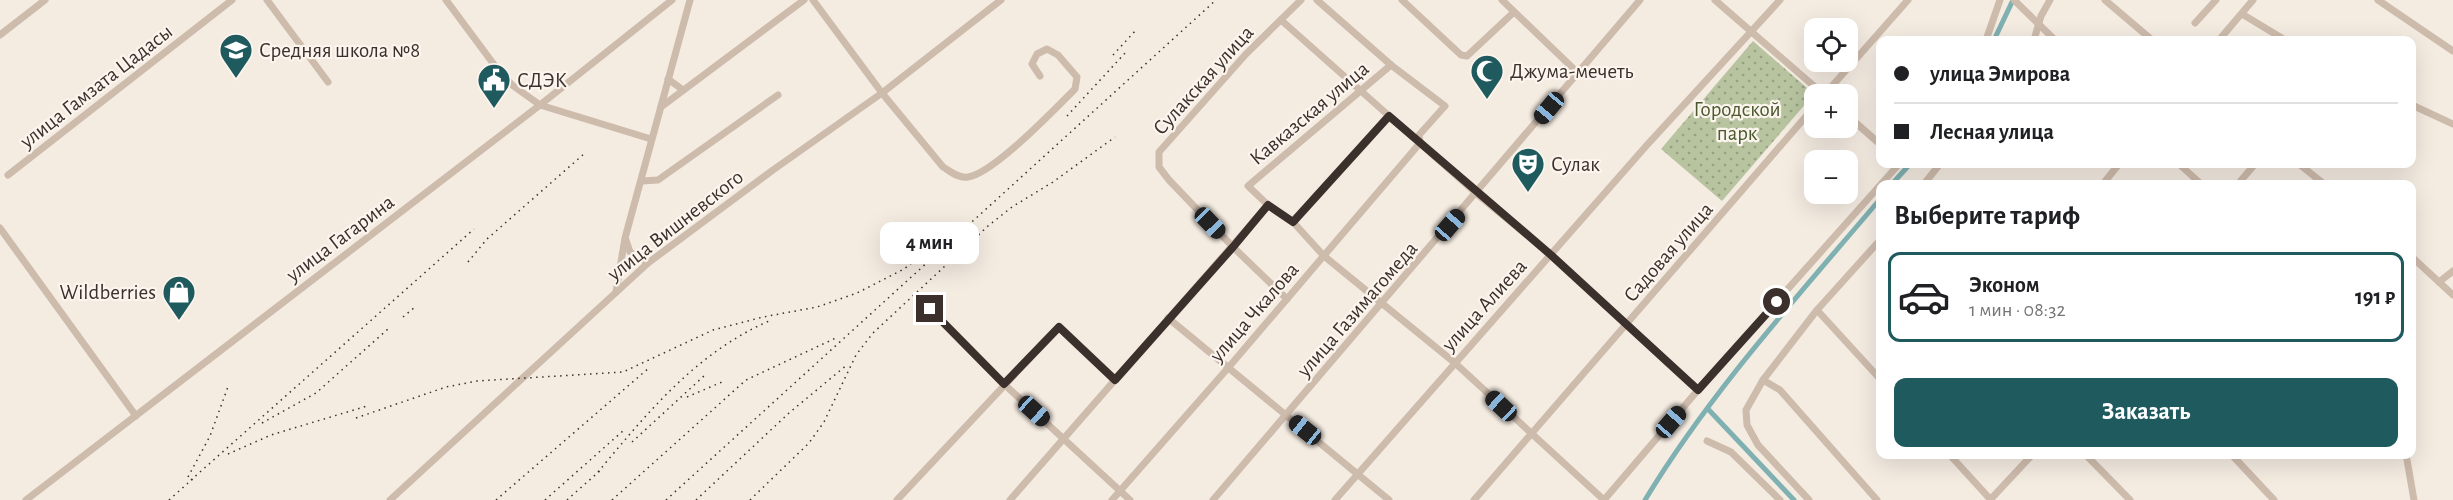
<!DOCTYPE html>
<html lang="ru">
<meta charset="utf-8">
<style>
:root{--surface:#fff;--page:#f2f2f2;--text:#202124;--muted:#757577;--line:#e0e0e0;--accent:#1f5a5e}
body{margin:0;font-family:"Alegreya Sans",sans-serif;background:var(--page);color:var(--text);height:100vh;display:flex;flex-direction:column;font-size:22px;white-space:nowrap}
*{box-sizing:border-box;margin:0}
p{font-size:20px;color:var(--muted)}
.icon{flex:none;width:33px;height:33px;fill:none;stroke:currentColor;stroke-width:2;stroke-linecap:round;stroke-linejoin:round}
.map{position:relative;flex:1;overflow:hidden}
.panel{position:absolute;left:1876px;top:180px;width:540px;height:279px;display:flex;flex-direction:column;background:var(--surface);border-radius:12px;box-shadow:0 6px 24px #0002}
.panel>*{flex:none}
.guide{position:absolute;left:1876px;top:36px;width:540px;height:132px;border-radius:12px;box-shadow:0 6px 24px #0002;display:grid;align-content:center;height:132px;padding:0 18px;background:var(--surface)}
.tools{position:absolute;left:1804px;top:18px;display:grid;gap:12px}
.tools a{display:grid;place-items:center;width:54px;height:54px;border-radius:12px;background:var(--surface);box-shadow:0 6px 24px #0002;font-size:30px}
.end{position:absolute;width:27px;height:27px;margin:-14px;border:8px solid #3b302b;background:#fff;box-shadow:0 0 0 3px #fff}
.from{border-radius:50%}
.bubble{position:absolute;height:42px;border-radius:12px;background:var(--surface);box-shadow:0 6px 24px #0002;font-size:20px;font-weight:600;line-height:42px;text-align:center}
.car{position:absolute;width:18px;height:36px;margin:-18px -9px;border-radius:8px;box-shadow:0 0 4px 2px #0007;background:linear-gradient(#222 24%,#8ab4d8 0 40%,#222 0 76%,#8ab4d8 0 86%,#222 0)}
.guide b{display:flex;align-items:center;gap:21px;height:57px;font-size:22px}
.guide b+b{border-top:2px solid var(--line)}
.guide i{width:15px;height:15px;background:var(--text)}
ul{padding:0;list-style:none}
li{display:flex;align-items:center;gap:18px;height:90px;margin:0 12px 9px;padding:0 6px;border:3px solid transparent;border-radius:12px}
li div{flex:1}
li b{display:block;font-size:22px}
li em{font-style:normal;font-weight:600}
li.current{border-color:var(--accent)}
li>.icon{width:54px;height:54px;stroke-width:1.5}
h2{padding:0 18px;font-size:27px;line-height:72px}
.action{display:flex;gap:12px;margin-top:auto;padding:12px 18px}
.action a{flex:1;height:69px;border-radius:12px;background:var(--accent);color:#fff;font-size:24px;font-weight:600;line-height:69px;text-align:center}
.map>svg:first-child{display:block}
</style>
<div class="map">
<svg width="2453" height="500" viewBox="0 0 2453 500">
<defs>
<pattern id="park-dots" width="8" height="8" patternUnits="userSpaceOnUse" patternTransform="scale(1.5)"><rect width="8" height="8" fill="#b8c4a0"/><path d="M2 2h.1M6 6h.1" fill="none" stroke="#97a083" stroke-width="1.8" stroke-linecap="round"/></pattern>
</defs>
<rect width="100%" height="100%" fill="#f4ebe1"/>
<path fill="url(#park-dots)" d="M1753,41L1814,94L1722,201L1661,149Z"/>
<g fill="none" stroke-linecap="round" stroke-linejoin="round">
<g stroke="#7fb0b2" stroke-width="5">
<path d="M1994,40L2013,0"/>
<path d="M1892,184L1910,164"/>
<path d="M1708,409L1794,500"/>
<path d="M1645,500C1711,391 1799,295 1881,198"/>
</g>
<g stroke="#cdbbac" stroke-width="7">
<path d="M267,0L328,82"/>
<path d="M446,0L498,70L512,85L540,105L651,139"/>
<path d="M813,0L882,93L943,167C950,171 959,179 968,177C993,174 1056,108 1075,89L1077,77L1058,55L1047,49L1037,54L1032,64L1040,76"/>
<path d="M1402,0L1461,55L1467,56L1514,12"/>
<path d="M1502,0L1578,73"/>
<path d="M1715,0L1823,94"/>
<path d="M2014,0L2055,40"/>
<path d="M2105,0L2152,40"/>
<path d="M2378,0L2453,51"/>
<path d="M2242,14L2285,40"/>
<path d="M1281,20L1477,194L1551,255L1698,390"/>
<path d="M2195,23L2216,0"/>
<path d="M0,35L45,0"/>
<path d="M1986,40L2000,0"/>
<path d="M2034,40L2041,16L2050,0"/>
<path d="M2219,40L2253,0"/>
<path d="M668,79L683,90"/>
<path d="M1825,94L1908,0"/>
<path d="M2412,105L2453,124"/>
<path d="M661,107L804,0"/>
<path d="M1389,116L1293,222L1268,205L1248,186L1391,65"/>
<path d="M1848,116L1881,145"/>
<path d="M2179,164L2201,184"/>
<path d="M2299,164L2324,184"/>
<path d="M8,175L232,0"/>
<path d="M642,181L658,180L778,95"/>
<path d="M1924,184L1940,164"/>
<path d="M2103,184L2119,164"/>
<path d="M2238,184L2255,164"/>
<path d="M1293,222L1324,256L1455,363L1604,500"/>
<path d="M0,228L136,416"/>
<path d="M626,240L630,252L648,263"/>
<path d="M2412,257L2453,295"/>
<path d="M2439,282L2453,271"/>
<path d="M616,292L625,238L690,0"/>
<path d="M1287,299L1233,247L1169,180L1159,167V152L1246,54L1301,0"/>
<path d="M930,309L1004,384L1130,500"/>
<path d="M1817,310L1881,380"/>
<path d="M1168,318L1389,500"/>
<path d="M1763,380L1780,390L1877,500"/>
<path d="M1707,441L1731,452L1780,500"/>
<path d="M1949,454L1991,500"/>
<path d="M2085,454L2130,500"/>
<path d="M2231,454L2274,500"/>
<path d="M2406,454L2414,500"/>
<path d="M26,500L540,105L672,0"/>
<path d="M390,500L648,263L773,170L882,93L1001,0"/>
<path d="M897,500L1059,327L1115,380"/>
<path d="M1010,500L1268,205"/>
<path d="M1112,500L1228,368L1420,143L1419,135L1445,106L1391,65L1317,0"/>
<path d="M1213,500L1640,0"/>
<path d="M1335,500L1647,145L1780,0"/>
<path d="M1474,500L1815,106"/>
<path d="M1604,500L1698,390L1899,164"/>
<path d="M1809,500L1758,445L1747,425L1746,410L1763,380L1817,310L1881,239"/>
<path d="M1990,500L2033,454"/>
</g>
<g stroke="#3b302b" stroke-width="1.5" stroke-dasharray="1.5 4.5" stroke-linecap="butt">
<path d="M1113,55L1137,29"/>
<path d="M1067,116L1126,52"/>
<path d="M468,262L487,239L585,153"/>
<path d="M403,317L415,307"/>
<path d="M687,397L722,382"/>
<path d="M356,418L446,387L477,381L623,372L713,330L763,317L817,307L857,293L904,269L936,244"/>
<path d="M262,423L316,393L388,329"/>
<path d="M632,442L705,375"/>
<path d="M228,454L271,435L367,406"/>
<path d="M598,472C648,412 696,353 769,321"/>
<path d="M188,477L210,436L229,384"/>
<path d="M191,480L474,229"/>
<path d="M169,500L196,476"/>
<path d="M496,500L650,367"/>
<path d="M545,500L624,430"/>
<path d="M567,500L603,468"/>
<path d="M612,500L746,380L838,337"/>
<path d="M666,500L1216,0"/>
<path d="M696,500L789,413L848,364"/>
<path d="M750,500L809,443L824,422L856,355L873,333L988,226L1012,207L1053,182L1115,137"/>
</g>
</g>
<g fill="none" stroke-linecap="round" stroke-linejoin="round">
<path stroke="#3b302b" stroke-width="8" d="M930,309L1004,384L1059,327L1115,380L1233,247L1268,205L1293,222L1389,116L1551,255L1698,390L1777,302"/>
</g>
<defs>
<symbol id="school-pin" viewBox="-11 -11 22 30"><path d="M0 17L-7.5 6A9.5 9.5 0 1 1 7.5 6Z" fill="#1f5a5e" stroke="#fbf5ee"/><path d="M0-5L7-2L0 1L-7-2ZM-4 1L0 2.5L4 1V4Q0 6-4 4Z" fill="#fff"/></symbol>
<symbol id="mosque-pin" viewBox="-11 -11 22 30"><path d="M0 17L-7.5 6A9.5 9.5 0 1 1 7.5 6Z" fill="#1f5a5e" stroke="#fbf5ee"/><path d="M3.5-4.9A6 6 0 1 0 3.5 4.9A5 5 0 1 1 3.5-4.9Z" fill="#fff"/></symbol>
<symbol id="civic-pin" viewBox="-11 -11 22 30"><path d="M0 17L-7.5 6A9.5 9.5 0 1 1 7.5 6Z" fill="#1f5a5e" stroke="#fbf5ee"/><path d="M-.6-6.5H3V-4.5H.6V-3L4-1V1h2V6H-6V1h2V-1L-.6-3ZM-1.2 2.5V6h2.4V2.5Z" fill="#fff"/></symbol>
<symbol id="theatre-pin" viewBox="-11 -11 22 30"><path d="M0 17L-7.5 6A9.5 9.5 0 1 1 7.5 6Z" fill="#1f5a5e" stroke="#fbf5ee"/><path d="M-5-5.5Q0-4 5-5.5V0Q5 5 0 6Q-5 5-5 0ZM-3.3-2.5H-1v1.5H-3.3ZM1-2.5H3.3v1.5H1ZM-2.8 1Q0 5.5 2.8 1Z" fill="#fff"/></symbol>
<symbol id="shop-pin" viewBox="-11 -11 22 30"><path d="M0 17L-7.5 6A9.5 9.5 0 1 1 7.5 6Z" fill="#1f5a5e" stroke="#fbf5ee"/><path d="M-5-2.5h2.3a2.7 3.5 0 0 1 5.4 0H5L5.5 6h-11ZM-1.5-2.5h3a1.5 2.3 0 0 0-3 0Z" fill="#fff"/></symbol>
</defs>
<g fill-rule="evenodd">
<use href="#school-pin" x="217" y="31" width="38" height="52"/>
<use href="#mosque-pin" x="1468" y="52" width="38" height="52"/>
<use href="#civic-pin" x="475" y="61" width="38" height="52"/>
<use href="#theatre-pin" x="1509" y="145" width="38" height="52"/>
<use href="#shop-pin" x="160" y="273" width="38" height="52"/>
</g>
<g text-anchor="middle" stroke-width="4.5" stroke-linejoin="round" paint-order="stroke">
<g font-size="21" fill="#3b302b" stroke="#fbf5ee" text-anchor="start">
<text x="259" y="57">Средняя школа №8</text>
<text x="1510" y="78">Джума-мечеть</text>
<text x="517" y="87">СДЭК</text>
<text x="1551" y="171">Сулак</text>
<text x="156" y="299" text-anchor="end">Wildberries</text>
</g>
<g font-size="21" fill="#3b302b" stroke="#fbf5ee">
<text transform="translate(1203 80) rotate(-48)" y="7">Сулакская улица</text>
<text transform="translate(96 86) rotate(-38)" y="7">улица Гамзата Цадасы</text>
<text transform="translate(1309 113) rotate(-40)" y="7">Кавказская улица</text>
<text transform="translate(675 225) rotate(-38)" y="7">улица Вишневского</text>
<text transform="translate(340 238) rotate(-37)" y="7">улица Гагарина</text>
<text transform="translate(1668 252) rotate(-49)" y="7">Садовая улица</text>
<text transform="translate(1484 305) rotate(-48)" y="7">улица Алиева</text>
<text transform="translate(1357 309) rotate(-49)" y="7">улица Газимагомеда</text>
<text transform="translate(1254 312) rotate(-49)" y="7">улица Чкалова</text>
</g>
<g font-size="21" fill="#4a5a2e" stroke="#fbf5ee">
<text x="1737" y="116">Городской<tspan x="1737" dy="24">парк</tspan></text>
</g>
</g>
</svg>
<div class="tools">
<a><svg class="icon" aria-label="locate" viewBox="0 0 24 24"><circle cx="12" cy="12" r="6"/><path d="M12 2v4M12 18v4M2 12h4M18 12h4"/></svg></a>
<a>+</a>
<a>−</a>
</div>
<i class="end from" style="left:1777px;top:302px"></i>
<i class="end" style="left:930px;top:309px"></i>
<div class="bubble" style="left:880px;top:222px;width:99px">4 мин</div>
<i class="car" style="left:1549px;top:108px;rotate:220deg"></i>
<i class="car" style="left:1210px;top:223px;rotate:136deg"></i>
<i class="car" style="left:1450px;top:225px;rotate:41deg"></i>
<i class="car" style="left:1501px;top:406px;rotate:313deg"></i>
<i class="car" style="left:1034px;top:411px;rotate:132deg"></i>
<i class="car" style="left:1671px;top:422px;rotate:41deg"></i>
<i class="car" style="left:1305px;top:430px;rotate:309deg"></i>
<div class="guide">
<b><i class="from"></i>улица Эмирова</b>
<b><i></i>Лесная улица</b>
</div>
<section class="panel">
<h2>Выберите тариф</h2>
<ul>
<li class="current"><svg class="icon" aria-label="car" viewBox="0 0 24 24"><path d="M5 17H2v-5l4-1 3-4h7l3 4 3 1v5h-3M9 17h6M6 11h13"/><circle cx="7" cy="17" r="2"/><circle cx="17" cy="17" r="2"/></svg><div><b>Эконом</b><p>1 мин · 08:32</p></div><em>191 ₽</em></li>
</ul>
<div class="action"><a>Заказать</a></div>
</section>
</div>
